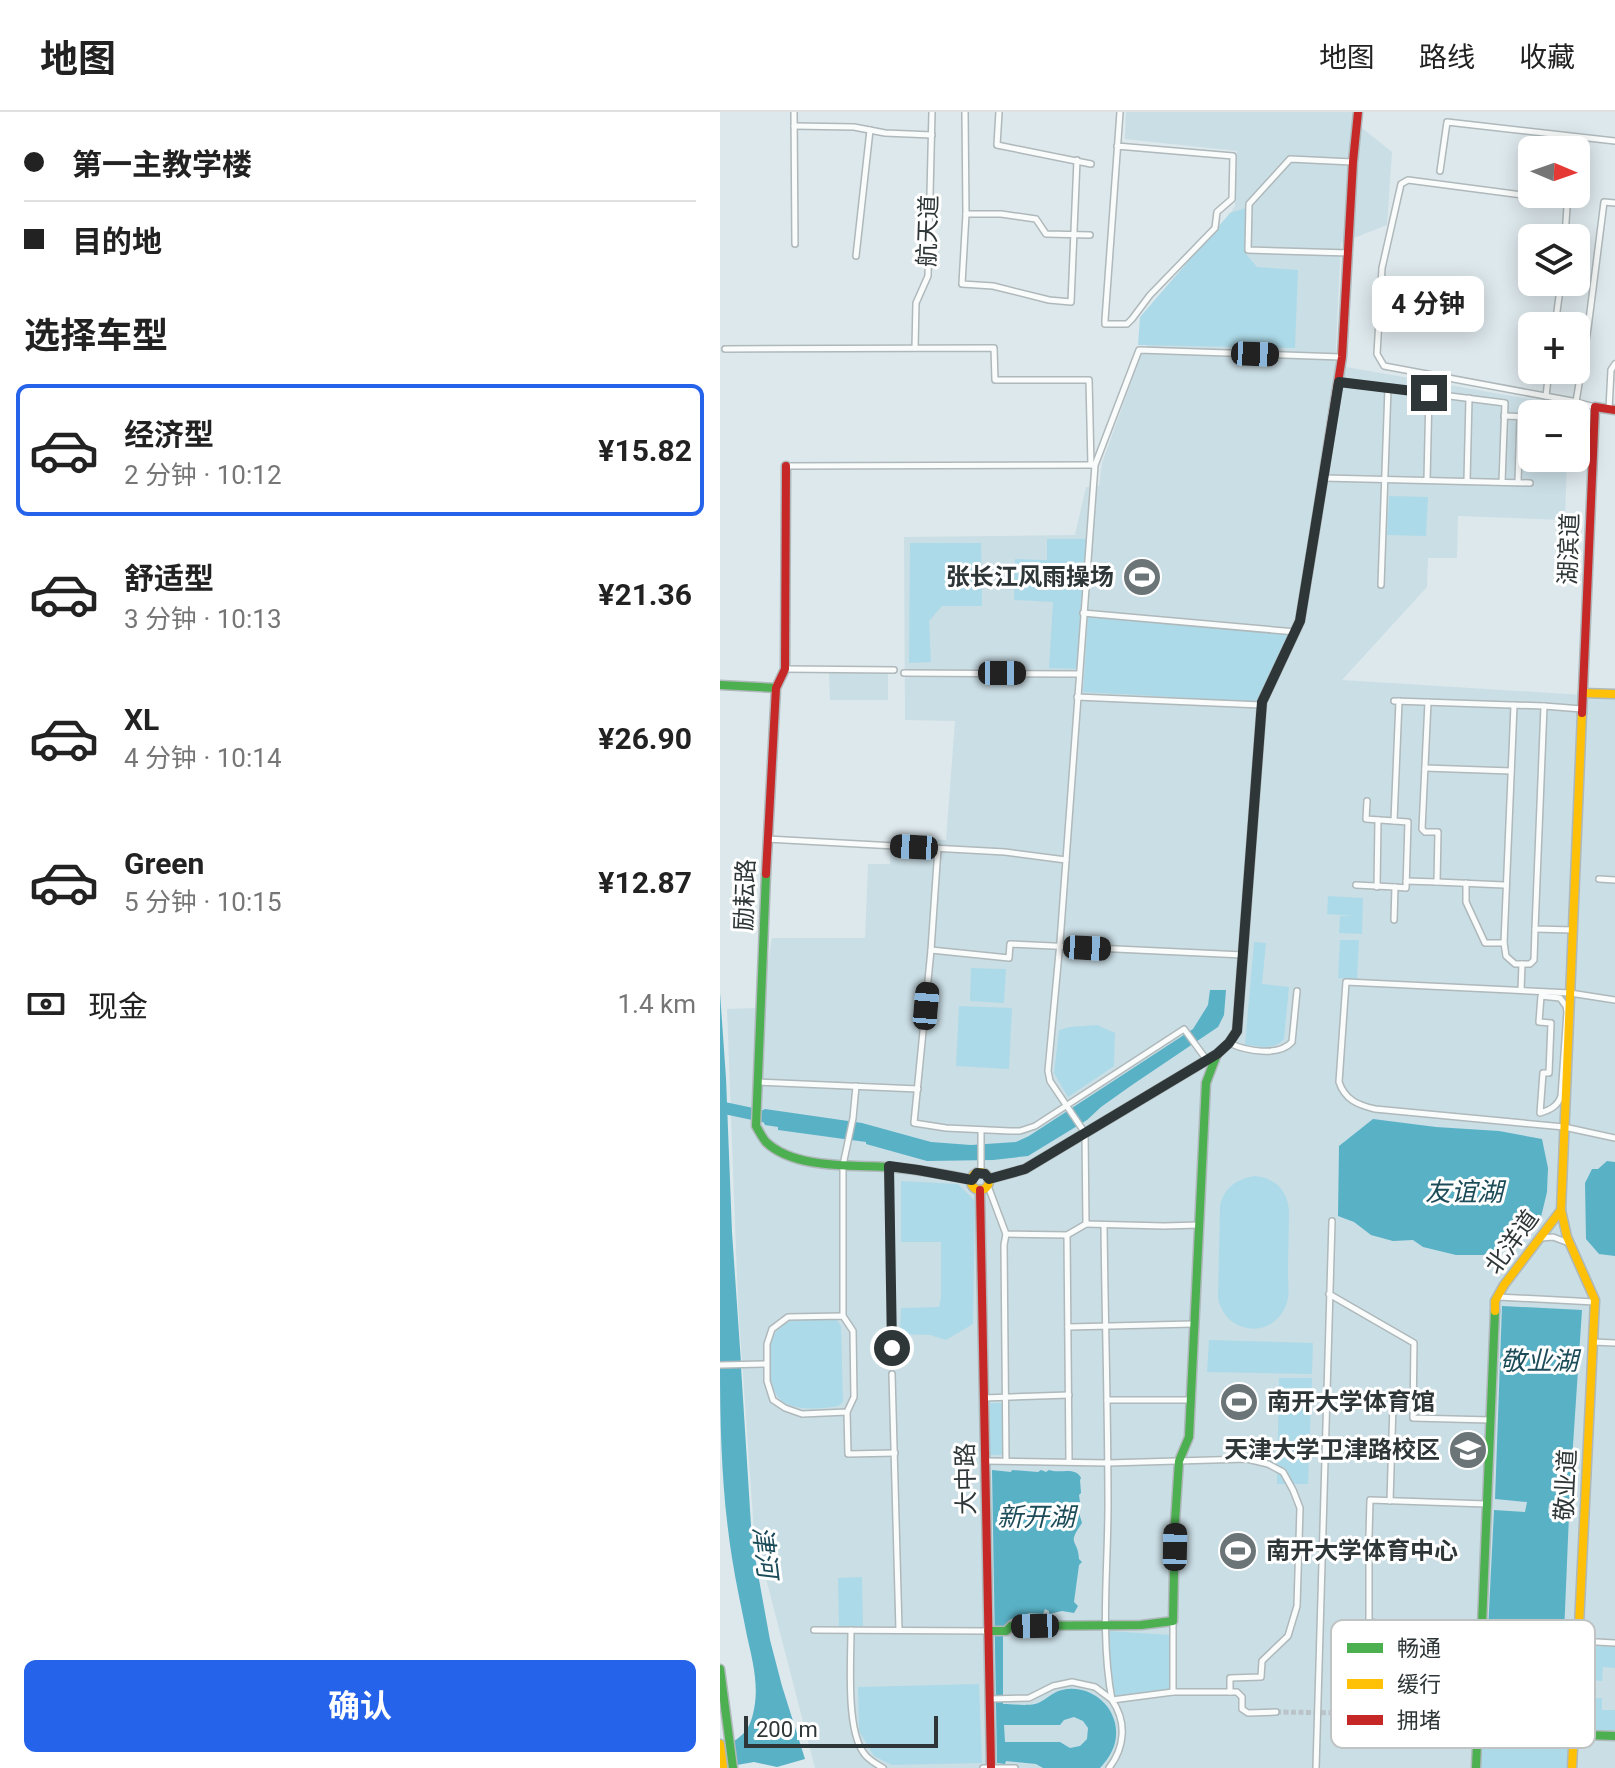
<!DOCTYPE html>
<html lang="zh">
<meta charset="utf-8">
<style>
:root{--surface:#fff;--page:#f6f6f6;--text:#222;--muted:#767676;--line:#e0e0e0;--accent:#2563eb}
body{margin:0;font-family:Roboto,"Noto Sans SC",sans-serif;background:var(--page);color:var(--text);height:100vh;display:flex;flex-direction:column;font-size:30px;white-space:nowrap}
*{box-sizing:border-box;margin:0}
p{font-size:26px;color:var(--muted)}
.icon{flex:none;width:44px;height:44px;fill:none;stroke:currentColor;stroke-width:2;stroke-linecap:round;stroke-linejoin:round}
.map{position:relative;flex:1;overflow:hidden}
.details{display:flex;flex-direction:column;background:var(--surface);width:720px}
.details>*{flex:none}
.top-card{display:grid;align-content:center;height:176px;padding:0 24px;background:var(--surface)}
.needle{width:52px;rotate:92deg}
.buttons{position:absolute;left:798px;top:24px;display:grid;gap:16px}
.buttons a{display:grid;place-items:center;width:72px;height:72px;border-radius:12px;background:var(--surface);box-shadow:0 4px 20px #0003;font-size:40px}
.scale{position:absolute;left:24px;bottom:20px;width:194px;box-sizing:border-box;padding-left:8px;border:4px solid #2e3638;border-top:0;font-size:22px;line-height:28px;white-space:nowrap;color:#2e3638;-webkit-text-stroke:6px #fff;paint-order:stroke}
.end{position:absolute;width:36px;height:36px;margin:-18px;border:10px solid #2e3638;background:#fff;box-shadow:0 0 0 4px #fff}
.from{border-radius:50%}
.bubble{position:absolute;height:56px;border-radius:12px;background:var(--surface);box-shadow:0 4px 20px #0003;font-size:26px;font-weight:700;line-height:56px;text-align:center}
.car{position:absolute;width:24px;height:48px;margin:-24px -12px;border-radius:10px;box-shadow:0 0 6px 2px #0007;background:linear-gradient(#222 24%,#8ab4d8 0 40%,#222 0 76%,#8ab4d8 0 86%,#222 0)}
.top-card b{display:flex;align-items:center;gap:28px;height:76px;font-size:30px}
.top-card b+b{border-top:2px solid var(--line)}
.top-card i{width:20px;height:20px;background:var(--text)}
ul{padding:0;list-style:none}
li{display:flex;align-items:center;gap:24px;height:132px;margin:0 16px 12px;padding:0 8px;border:4px solid transparent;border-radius:12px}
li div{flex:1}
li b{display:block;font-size:30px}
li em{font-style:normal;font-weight:700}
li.current{border-color:var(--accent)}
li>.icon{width:72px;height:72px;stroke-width:1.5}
h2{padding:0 24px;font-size:36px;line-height:96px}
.pay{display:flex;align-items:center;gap:20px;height:88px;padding:0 24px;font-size:30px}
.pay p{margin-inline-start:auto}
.action{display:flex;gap:16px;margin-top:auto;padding:16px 24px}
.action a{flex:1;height:92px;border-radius:12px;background:var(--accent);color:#fff;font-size:32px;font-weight:700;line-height:92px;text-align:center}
header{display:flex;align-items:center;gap:48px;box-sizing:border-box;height:112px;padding:0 40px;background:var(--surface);border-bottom:2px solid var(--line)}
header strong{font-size:38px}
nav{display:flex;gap:44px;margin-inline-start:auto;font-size:28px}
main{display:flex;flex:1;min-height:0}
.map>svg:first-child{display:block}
</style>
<header>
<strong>地图</strong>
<nav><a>地图</a><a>路线</a><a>收藏</a></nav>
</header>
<main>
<section class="details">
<div class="top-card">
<b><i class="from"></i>第一主教学楼</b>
<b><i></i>目的地</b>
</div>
<h2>选择车型</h2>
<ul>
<li class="current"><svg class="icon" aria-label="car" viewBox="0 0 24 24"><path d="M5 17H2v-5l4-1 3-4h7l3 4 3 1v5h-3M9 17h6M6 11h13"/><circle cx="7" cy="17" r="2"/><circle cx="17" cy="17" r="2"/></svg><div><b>经济型</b><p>2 分钟 · 10:12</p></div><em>¥15.82</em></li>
<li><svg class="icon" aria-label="car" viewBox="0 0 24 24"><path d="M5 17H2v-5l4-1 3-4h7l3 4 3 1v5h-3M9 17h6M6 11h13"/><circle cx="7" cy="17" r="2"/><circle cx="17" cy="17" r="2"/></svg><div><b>舒适型</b><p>3 分钟 · 10:13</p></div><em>¥21.36</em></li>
<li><svg class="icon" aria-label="car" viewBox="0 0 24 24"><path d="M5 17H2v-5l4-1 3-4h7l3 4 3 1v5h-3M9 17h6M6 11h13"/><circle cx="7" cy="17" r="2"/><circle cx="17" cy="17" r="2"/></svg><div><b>XL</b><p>4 分钟 · 10:14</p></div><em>¥26.90</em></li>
<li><svg class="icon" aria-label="car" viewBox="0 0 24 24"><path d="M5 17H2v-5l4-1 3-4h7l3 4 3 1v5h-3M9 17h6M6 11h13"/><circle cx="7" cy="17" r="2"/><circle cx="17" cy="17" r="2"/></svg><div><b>Green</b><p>5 分钟 · 10:15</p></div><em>¥12.87</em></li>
</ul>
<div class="pay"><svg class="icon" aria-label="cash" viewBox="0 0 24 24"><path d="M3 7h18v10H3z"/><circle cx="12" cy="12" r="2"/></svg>现金<p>1.4 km</p></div>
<div class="action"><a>确认</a></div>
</section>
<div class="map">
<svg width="895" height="1656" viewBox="0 0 895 1656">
<rect width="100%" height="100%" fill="#dde8ec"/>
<g fill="#cadee5">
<path d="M406,0H634L637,12L672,40L667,113L621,131L615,253L849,294V302H812V346H847L845,408L738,404L737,446H708L707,475L622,568L895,585V1656H95L34,1420L18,1192L7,897L40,896L52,826H145L148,752H170L171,726L226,728L235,609L185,608L184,425L355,423L366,375L379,374L382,351L421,243L515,94L517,39L405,27Z"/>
<path d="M109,561H168V588H110Z"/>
</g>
<g fill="#addae8">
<path d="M526,96V142L537,155L578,158L575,236L418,233L420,205L510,101Z"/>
<path d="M669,384L708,385L706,424L667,423Z"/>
<path d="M327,427H369L360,557L329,556L333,490L294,488L295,447L327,448Z"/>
<path d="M190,431H261L262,494H222L209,509L211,550L189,551Z"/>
<path d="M368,504L570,522L540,590L363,580Z"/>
<path d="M608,784L643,786L642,822L619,821L620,804H635L607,802Z"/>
<path d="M620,828H639L637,867L618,866Z"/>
<path d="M534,830L546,831L542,872L569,875L564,927C554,939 539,934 525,933Z"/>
<path d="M251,856L286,857L284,891L250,889Z"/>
<path d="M239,894L292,896L289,957L236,954Z"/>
<path d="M377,913L395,921L394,954L348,985L334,961L339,918L350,915Z"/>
<path d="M534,1064C554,1065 568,1078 569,1099C569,1120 568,1141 568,1162C568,1172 570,1184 566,1193C560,1209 544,1220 527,1216C511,1213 502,1202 498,1187L500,1094C504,1076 516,1067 534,1064Z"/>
<path d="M181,1069L238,1072L255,1089L253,1212L226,1228L210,1223L180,1222L181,1196L219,1195L221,1185V1130H181Z"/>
<path d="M77,1207H116L121,1214L123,1290L118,1294C103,1297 76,1299 63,1290C48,1280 46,1241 53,1225C58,1215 66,1210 77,1207Z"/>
<path d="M489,1228L593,1231L592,1262L487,1260Z"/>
<path d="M559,1266H592L588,1372H557Z"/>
<rect x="270" y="1291" width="13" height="52"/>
<path d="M142,1465L143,1514L119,1515L118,1466Z"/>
<path d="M389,1519L450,1523L449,1578L394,1585L390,1563Z"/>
<path d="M874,1534L895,1535V1556L883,1555L882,1569L865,1568C866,1557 864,1540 874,1534Z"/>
<path d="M259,1572L262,1651L172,1653L154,1644L139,1619L138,1575Z"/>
<path d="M863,1586H882V1598H895V1619L865,1618L862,1613Z"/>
<path d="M762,1620L851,1624L849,1656H760Z"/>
</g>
<g fill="#59b1c6" fill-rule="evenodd">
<path d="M490,878H506L504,903L498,915L412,973L381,995L367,1008L308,1044L273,1048L207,1049L146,1032V1030L58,1018V1015L45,1013L41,1005L42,999L45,997L142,1011L211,1030L251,1033L296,1030L309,1024L473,917L488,893Z"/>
<path d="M0,881L6,966L12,1120L21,1251H0Z"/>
<path d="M653,1007L716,1015L779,1019L822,1027L828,1056L827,1080L821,1105L801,1126L777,1143H736L703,1135L693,1128L673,1129L651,1123L634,1110L618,1104L619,1034Z"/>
<path d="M887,1049L895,1050V1144L879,1142L866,1127L865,1071L872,1057H878Z"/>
<path d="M782,1194L862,1198L849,1393L829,1391L828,1401L849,1403L844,1522L768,1519L774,1398L805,1400L807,1390L775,1387Z"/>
<path d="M0,1255H21L32,1429L50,1528L62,1574L85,1647L57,1655L34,1650L17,1653L12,1656H0V1638C23,1624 31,1620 35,1591C38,1569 32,1546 27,1524C22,1498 16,1472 12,1446C2,1383 0,1318 0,1255Z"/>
<path d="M272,1358L291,1360L292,1358L318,1360L321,1358L326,1360L329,1358C339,1362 356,1354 361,1366L360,1368L361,1381L359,1383L360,1390L358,1398L362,1411C346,1434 358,1426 359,1447L362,1450L359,1453L354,1490L358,1494L354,1501L342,1499L329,1502V1499L325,1497L323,1502L309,1501C296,1508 287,1502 283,1520V1592C292,1592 305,1594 315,1592C324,1590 332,1580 342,1578C365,1572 390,1588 395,1611C399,1629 392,1643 380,1656H323L316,1652L286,1649L285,1652L277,1651ZM354,1605L363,1609L368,1616L367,1627L360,1634L350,1636L340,1630H285L284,1613H340L344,1608Z"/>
</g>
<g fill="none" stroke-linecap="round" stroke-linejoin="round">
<path stroke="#59b1c6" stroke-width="12" d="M0,995L57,1007"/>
<g stroke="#bac4c8" stroke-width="5" stroke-dasharray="5 2.5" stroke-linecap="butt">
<path d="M649,1446V1424"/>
<path d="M556,1600L633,1601"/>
</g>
<defs>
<g id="street">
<path d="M74,0L75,132"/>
<path d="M245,0L246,102L242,172L273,174L329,188L351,190L357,48"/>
<path d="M279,0L277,33L371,52"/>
<path d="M74,14L134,15L165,21L212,23"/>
<path d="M397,34L513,44L512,87L497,100L495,116L430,183L412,207L407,212H385V208L400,0"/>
<path d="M720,59L727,10L895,29"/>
<path d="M246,102H281L316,107L326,122L370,123"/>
<path d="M845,126L847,94L840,88L688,68L681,72L662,156L657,242L664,254L852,289L875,295"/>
<path d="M629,141L528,138L529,92L570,47L632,50"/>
<path d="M136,144L150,18"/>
<path d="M835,214L841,170"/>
<path d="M195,236L196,191L208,164L212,0"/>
<path d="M5,237L274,236L275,268H369L371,353"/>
<path d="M619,270L785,291L782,370"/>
<path d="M826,284L829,258"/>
<path d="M856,290L868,216L884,90L895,91"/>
<path d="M889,297L891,258L895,252"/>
<path d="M784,304L812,305"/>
<path d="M66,354L374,353"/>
<path d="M604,366L810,371"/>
<path d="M707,368L709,281"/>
<path d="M747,369L749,286"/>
<path d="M798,370L800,305"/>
<path d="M661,473L668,276"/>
<path d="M363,501L576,520"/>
<path d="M65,557L174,558"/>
<path d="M184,561L359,562"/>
<path d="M357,585L541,593"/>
<path d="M674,589L824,594L862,597"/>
<path d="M824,594L815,817L853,818"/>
<path d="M705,656L791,659"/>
<path d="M647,689L646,707L674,709"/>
<path d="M47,727L285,740L346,748"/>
<path d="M218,736L211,838L194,1011L226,1016L290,1019H300L315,1014L464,917L486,947"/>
<path d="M879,767L895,768"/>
<path d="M686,769L717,770L718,720H705L702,717L708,590"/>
<path d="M717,770L784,773"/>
<path d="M746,771V790L765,831H784L786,844L795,852H802L801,878"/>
<path d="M636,773L675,775"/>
<path d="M657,775L658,708"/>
<path d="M674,808L675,775L686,776L688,710L674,709L679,589"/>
<path d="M784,831L794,593"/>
<path d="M211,838L289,846L290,832L523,843"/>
<path d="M802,852H810L814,848L815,817"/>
<path d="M821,884L840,886L846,894L847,900L841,984C838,994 830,998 820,1001L823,961H829L831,911L819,910Z"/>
<path d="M895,888L850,881L626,870L619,970C625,988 638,993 655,997L844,1015L895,1026"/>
<path d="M509,931C526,939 558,945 572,930L577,879"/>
<path d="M37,970L198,977"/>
<path d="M169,1055L172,1236"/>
<path d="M261,1060V1018"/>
<path d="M268,1074L286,1122L347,1123L366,1112L365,1021L330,969L328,959L340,830L375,353L419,238L621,245"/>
<path d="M366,1112L444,1114L479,1113"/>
<path d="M384,1113C385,1206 388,1300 388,1393C388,1458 380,1524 392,1588"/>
<path d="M347,1123L349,1349"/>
<path d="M821,1126L833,1125L849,1131"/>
<path d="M609,1182L694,1231L693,1306L770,1308"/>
<path d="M778,1185L875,1190"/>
<path d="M123,1204L133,1219L134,1285L127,1300L82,1302L65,1296L53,1288L47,1269V1232L52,1217L68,1205Z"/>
<path d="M123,1204V1053L133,1006L136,974"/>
<path d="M348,1215L473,1212"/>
<path d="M873,1230L895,1231"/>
<path d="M0,1253L46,1252"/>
<path d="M172,1262L179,1518"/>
<path d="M264,1286L349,1283"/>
<path d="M387,1288H470"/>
<path d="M127,1300L128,1342L175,1341"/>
<path d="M286,1348L284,1133L286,1122"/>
<path d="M265,1349L388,1351L527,1347L548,1352L563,1360L573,1378L580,1396L577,1494L568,1524L542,1549L541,1565L510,1566V1580"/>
<path d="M670,1389L673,1292L693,1293"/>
<path d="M649,1424L650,1388L766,1392"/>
<path d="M649,1446V1509"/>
<path d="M453,1509V1580H517L522,1585V1597L528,1601L556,1600"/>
<circle cx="650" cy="1527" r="17"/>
<path d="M94,1518L267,1519"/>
<path d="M131,1518C131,1549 126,1615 143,1640C147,1647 156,1652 163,1656"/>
<path d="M665,1518L692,1514L761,1517"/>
<path d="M858,1529L895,1531"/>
<path d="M270,1587L309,1586L333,1574L352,1570L375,1575L391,1587"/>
<path d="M648,1601L650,1545"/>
<path d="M263,1656H295"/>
<path d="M389,1656C405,1635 407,1610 392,1588L453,1580"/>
<path d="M596,1656L612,1109"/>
</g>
<g id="fast">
<path d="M0,573L56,576"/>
<path d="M46,762L36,1014C39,1019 42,1025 46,1030C76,1059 140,1052 178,1056C203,1058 228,1063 252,1068"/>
<path d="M269,1067L305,1057L497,942L509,931L517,919L542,590L580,509L597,405"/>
<path d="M268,1519H286L291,1514L421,1513L453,1509L455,1410L459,1349L469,1325L486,971L497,942"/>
<path d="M0,1557L13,1656"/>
<path d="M633,1601L757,1605L855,1611L867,1623L895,1624"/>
<path d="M756,1656L775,1199"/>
</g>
<g id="slow">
<path d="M863,581L895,582"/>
<circle cx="260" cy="1069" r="9"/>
<path d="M841,1098L847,1125L875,1188L852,1656"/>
<path d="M775,1199V1189L784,1173L841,1098L862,601"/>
<path d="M0,1632L3,1656"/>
</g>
<g id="jam">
<path d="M597,405L622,245L633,50L638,0"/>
<path d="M862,601L875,295L895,298"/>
<path d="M46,762L56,576L65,557L66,354"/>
<path d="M260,1078L271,1656"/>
</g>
</defs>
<use href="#street" stroke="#afb8ba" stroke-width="8"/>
<use href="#fast" stroke="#afb8ba" stroke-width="11"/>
<use href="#slow" stroke="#afb8ba" stroke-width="11"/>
<use href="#jam" stroke="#afb8ba" stroke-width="11"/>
<use href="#street" stroke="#fafcfc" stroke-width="5"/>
<use href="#fast" stroke="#4caf50" stroke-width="8"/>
<use href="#slow" stroke="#ffc107" stroke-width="8"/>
<use href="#jam" stroke="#c62828" stroke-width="8"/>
</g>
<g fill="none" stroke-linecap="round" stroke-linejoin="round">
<path stroke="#2e3638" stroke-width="10" d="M172,1236L169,1054L198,1058L252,1068L257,1061L265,1062L269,1067L305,1057L497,942L509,931L517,919L542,590L580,509L619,270L709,281"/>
</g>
<defs>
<symbol id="stadium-disc" viewBox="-11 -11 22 22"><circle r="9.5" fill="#6b7477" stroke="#fff"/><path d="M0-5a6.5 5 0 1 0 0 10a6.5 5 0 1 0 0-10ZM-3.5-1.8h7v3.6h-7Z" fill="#fff"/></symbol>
<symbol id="university-disc" viewBox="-11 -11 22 22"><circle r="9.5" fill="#6b7477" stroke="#fff"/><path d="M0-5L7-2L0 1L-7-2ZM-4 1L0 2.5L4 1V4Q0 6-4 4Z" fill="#fff"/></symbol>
</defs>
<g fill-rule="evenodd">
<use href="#stadium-disc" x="400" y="443" width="44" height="44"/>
<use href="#stadium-disc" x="497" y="1268" width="44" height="44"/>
<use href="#university-disc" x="726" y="1316" width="44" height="44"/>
<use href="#stadium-disc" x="496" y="1417" width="44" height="44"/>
</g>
<g text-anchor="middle" stroke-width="6" stroke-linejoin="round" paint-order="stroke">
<g font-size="24" fill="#2e3638" stroke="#fff">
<text transform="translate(208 119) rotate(-88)" y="8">航天道</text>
<text transform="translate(849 437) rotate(-88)" y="8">湖滨道</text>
<text transform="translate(25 783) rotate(-88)" y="8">励耘路</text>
<text transform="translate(792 1130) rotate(-54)" y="8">北洋道</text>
<text transform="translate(246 1367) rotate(-91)" y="8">大中路</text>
<text transform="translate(846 1373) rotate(-87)" y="8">敬业道</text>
</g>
<g font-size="24" font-weight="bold" fill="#2e3638" stroke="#fff" text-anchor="end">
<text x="394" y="473">张长江风雨操场</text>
<text x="547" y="1298" text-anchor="start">南开大学体育馆</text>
<text x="720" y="1346">天津大学卫津路校区</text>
<text x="546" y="1447" text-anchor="start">南开大学体育中心</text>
</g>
<g font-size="26" font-style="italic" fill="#1d4c59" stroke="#fff">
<text x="744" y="1089">友谊湖</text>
<text x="819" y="1258">敬业湖</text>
<text x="316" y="1414">新开湖</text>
<text transform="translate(45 1440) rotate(83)" y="9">津河</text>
</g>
</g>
<rect x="611" y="1508" width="264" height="128" rx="12" fill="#fff" stroke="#c0c3c3" stroke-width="2"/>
<rect x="627" y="1531" width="36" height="10" fill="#4caf50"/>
<rect x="627" y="1567" width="36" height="10" fill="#ffc107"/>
<rect x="627" y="1603" width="36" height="10" fill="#c62828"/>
<g font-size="22" fill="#2e3638">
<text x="677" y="1544">畅通</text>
<text x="677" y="1580">缓行</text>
<text x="677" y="1616">拥堵</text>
</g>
</svg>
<div class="buttons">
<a><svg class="needle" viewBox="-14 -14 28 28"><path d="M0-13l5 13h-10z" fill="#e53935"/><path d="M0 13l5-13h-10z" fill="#767676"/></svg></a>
<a><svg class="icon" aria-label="layers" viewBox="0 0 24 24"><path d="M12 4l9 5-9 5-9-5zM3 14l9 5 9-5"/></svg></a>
<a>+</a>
<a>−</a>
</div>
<div class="scale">200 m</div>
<i class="end from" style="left:172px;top:1236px"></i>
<i class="end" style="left:709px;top:281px"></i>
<div class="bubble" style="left:652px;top:164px;width:112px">4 分钟</div>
<i class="car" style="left:535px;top:242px;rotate:92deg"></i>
<i class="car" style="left:282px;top:561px;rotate:90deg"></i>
<i class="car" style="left:194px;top:735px;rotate:273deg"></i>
<i class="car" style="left:367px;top:836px;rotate:93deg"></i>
<i class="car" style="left:206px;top:894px;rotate:5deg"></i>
<i class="car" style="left:455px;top:1435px;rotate:1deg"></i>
<i class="car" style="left:315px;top:1514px;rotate:269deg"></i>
</div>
</main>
